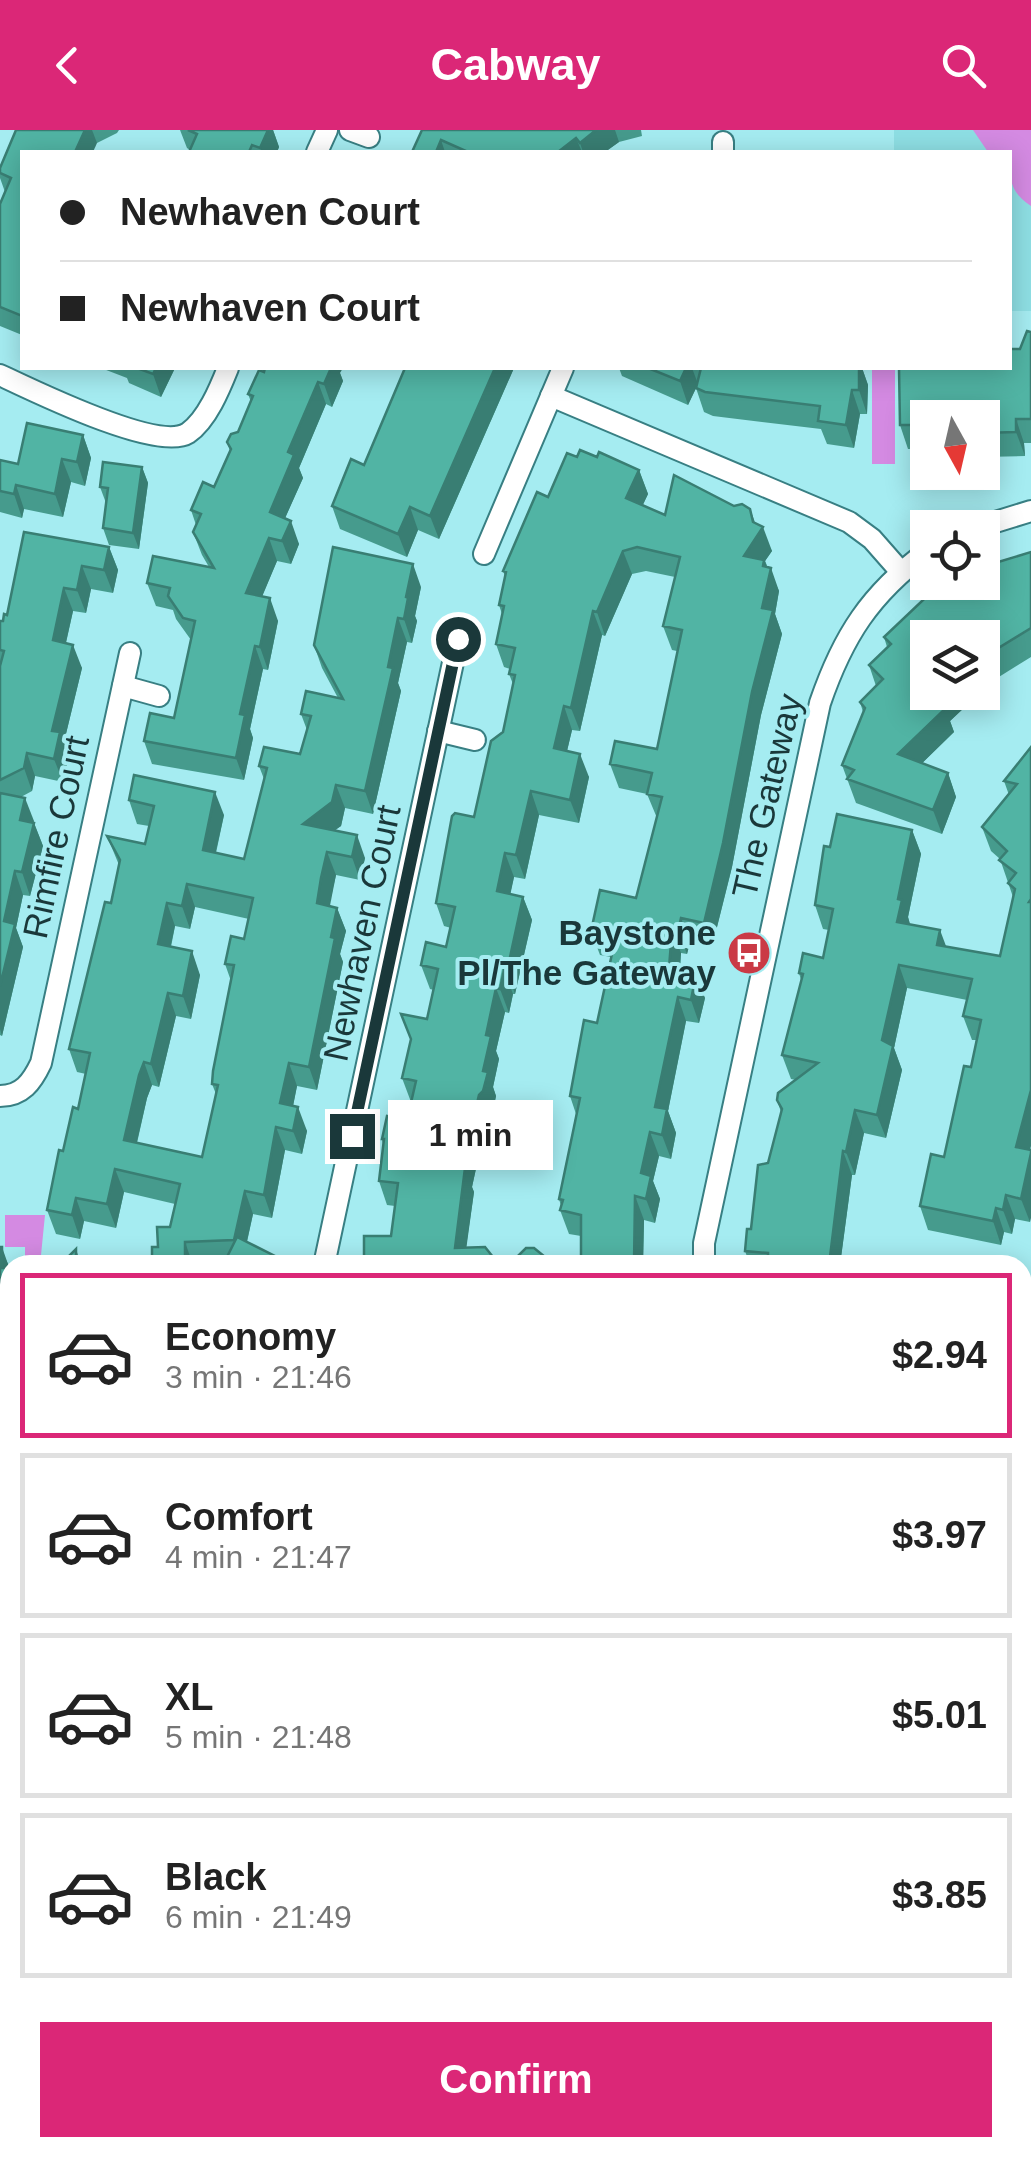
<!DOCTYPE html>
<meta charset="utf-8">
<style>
:root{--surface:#fff;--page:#f2f2f2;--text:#222;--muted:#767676;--line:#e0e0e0;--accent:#db2777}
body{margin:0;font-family:Helvetica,sans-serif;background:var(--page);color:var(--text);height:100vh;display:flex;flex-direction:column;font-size:38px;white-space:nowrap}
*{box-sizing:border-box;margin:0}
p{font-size:32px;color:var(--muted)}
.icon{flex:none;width:55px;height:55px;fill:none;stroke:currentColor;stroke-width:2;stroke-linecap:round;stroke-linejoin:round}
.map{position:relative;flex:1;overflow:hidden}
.drawer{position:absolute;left:0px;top:1125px;width:1032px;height:902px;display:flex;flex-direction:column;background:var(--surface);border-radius:30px 30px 0 0;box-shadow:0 5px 25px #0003}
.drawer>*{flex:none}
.hud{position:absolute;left:20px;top:20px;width:992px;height:220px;border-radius:0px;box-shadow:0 5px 25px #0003;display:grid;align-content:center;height:220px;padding:0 40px;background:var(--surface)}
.needle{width:65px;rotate:172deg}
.controls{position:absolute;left:910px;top:270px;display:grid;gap:20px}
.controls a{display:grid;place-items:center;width:90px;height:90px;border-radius:0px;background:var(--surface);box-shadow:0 5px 25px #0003;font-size:50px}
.end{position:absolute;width:45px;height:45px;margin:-22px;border:12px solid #1a383a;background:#fff;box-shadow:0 0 0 5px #fff}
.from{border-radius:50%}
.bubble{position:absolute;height:70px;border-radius:0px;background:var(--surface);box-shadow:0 5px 25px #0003;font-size:32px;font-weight:600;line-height:70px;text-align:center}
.hud b{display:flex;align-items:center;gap:35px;height:95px;font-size:38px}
.hud b+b{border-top:2px solid var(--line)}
.hud i{width:25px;height:25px;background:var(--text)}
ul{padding:18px 0 0;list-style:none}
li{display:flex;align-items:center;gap:30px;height:165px;margin:0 20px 15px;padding:0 20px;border:5px solid var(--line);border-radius:0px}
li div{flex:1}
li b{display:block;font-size:38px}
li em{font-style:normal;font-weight:600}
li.on{border-color:var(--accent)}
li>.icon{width:90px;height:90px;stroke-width:1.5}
.action{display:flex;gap:20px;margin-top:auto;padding:20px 40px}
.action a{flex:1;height:115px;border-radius:0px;background:var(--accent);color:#fff;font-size:40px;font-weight:600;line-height:115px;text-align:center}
header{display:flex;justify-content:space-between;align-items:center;height:130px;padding:0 40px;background:var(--accent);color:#fff;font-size:45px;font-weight:600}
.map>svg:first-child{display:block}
</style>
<header><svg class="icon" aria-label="back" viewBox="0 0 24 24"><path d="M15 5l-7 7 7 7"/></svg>Cabway<svg class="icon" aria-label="search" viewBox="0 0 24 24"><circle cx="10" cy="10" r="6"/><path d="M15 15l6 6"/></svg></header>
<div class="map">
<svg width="1031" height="2027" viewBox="0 0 1031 2027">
<rect width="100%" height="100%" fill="#a5ecf1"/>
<path fill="#8edfe4" d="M894,0H1031V181H1010V22H894Z"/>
<g fill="#d48ae2">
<path d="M973,0H1031V76C1008,61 1010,47 1010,22H988Z"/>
<rect x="872" y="238" width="23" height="96"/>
<path d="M5,1085H45L40,1135H25V1117H5Z"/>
</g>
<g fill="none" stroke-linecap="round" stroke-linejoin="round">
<defs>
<g id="minor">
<path d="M350,0L369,7"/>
<path d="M723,12V22"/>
<path d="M317,22L327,0"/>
<path d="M0,245C34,261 158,322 188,303C207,290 220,258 228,238"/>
<path d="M551,266L849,392L872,409L901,442"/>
<path d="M976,398L1031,381"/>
<path d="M484,424L563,238"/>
<path d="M123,556L159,566"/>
<path d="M438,601L475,610"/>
<path d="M0,966C22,966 32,952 41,933L130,523"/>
<path d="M324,1135L458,509"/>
<path d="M704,1135V1113L820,573C843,506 870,464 928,421"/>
<path d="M0,1279H10"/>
<path d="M1022,1784H1031"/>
<path d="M0,1992L10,1996"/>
<path d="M1022,1993H1031"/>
<path d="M327,2018L333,2027"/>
<path d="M703,2018V2027"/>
</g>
</defs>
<use href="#minor" stroke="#387f83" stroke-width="24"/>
<use href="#minor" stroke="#fff" stroke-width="20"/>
</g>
<g fill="#469b8d" fill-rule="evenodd">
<path d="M16,0H119L117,3L97,13L22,22V205L0,196V74L5,62L0,48V38Z"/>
<path d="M180,0H273L279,17L277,22H189L190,20L187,18Z"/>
<path d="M422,0H641L642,6L619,12L605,22H412Z"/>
<path d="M1031,202V313H1024L1025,326L982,327V288H928V323L926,319H908L900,295L1020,219Z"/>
<path d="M101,238H175L161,267L129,253L127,248Z"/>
<path d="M405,238H514L439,409L418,400L407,427L340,399L332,376L364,335Z"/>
<path d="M619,238H862L868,255L867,284H860L854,318L827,314L821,299L713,286L704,282L696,258L688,275L622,246Z"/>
<path d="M264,242L340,243L343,251L332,277L326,274L299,338L303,348L285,388L299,414L291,434L277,431L262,466L278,491L268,540L263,539L250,599L253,608L244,650L152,634L144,611L174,588L191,510L176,489L173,480L156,476L147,453L209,437L202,425L193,402L196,395L191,380L214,357L230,321L227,312L238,302L251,272L248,264Z"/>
<path d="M83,305L91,328L85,356L71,352L63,387L24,379L22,388L0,382V330L18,334Z"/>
<path d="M577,327H597L639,340L648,364L642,376L665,385L756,393L772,421L765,431L779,461L775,484L782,504L761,585L732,737L712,817L690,812L687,824L681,823L680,841L705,868L699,893L686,891L668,981L676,1003L671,1029L659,1026L653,1051L660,1069L655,1093L644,1090L643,1135H357L391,1106L395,1076L387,1075L379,1051L383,1014L382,1009L407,990L411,972L402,948L427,889L434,860L430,859L421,835L446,817L451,798L444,796L436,773L474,687L503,602L513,554L509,544L510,539L504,537L496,514L502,484L499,475L505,446L503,441L548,367ZM646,441L675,447L663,496L672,520L677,521L657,619L610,634L619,658L647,664L657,688L636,768L591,801L600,825L611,827L597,893L570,966L576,984L559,1069L561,1076L560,1080L569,1104L581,1106V1126L493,1127L466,1117L474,1062L472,1057L487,988L492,985L496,966L493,957L499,929L496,921L505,882L509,883L513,864H515L532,790L523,767L510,764L514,747L525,749L539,685L579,693L589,647L567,621L572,600L580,601L602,505L605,506L632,444Z"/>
<path d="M142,337L148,353L139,419L109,415L103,398L106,373L100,357Z"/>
<path d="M109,417L118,440L113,463L91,459L86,483L73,481L66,513L82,538L64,612L69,626L63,652L35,646L32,661L21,667L34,693L43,716L30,766L23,765L16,798L23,817L2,906L0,905V491H3L7,485Z"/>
<path d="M1031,422V527L994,550L928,562H981L950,591L954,602L922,633L948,643L956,667L942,704L856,673L842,635L863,582L860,572L876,556L869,535L887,517L884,507L941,454L940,452H982L995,433Z"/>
<path d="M421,457L415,486L417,491L412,513L407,512L398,553L401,561L373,684L345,678L341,696L334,700L365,728L360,750L336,745L330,771L329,776L337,778L346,801L340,824L343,832L317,960L297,956L293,976L307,1001L302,1024L285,1020L272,1088L253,1084L247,1112L277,1127L280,1135H133L152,1128L170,1097L175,1074L124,1062L116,1098L84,1091L80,1109L56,1104L47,1080L63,1021L78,979L86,944L77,942L69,919L111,773L119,735L107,706L145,714L149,696L137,694L129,670L224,685L216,723L244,729L264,649L259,636L300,624L307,600L301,584L338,568L322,538L314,515ZM195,777L249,789L244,809L225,834L231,851L212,954L216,964L202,1027L137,1013L147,968L152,955L159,957L176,886L191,889L200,845L171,817L175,796L190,799Z"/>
<path d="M1031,617L1030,1092L1015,1089L1012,1104L1004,1102L1001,1115L928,1100L920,1076L944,1027L971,937L976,910H972L963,886L967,870L907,858L894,918L902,940L886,1008L864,1003L855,1045H852L840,1135H750L745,1121L781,982L777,970L796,950L791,949L782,925L801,850L799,843L823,828L829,800L823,799L815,775L830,717L912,700L921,724L908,787L910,795L946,817L1000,826L1013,767L1000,729L991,721L982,697L1009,665L1004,651Z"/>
<path d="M0,1117L10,1138V1222H0Z"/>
<path d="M1022,1238L1030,1258L1029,1279H1025L1024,1308H1022Z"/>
<path d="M10,1316V1391L9,1377H4L0,1365V1330H9Z"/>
<path d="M521,2018H673L659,2027H525Z"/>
<path d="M745,2018H978L980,2021L1031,2027H747Z"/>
</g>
<g fill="#397e73">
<path d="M85,0H92L97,13L93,22H75Z"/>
<path d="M268,0H273L279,17L277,22H262L260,18Z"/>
<path d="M596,0H615L619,12L605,22H583L580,13Z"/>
<path d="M576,8L582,22H558Z"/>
<path d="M441,10L445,22H436Z"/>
<path d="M156,238H175L161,267L153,244Z"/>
<path d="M331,238H343L340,243L343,251L332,277L324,254Z"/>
<path d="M495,238H514L439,409L430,386Z"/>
<path d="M686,238H692L698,254L688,275L680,251Z"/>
<path d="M854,238H862L868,255L867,284L859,260Z"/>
<path d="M318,252L326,274L299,338L303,348L278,404L270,382L288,322Z"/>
<path d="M852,260L860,284L854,318L846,295Z"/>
<path d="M1016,289L1024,313L1025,326L1016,302Z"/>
<path d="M83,305L91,328L85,356L77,332Z"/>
<path d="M62,329L71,352L63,387L55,364Z"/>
<path d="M142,337L148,353L139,419L133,403Z"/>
<path d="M639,340L648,364L635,392L626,368Z"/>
<path d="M16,355L24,379L22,388L14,364Z"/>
<path d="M410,377L418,400L407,427L398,404Z"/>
<path d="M750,379L759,403L763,397L772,421L765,431L769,444L771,438L779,461L775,484L782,504L761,585L732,737L712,817L704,793L752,562L744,426L753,392Z"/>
<path d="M291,391L299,414L291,434L282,411Z"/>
<path d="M269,408L277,431L254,486L246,463Z"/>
<path d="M109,417L118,440L113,463L104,440Z"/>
<path d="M623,421L632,444L605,506L597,482Z"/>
<path d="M413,434L421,457L415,486L417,491L412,513L404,489L406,467Z"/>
<path d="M82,436L91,459L86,483L77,460Z"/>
<path d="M64,458L73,481L61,534L53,510Z"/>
<path d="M270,468L278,491L268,540L260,517Z"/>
<path d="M593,481L602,505L580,601L571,578Z"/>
<path d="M398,488L407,512L398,553L401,561L373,684L365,661Z"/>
<path d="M73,515L82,538L64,612L69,626L63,652L54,629L52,601Z"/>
<path d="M255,516L263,539L250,599L253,608L244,650L236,628L240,584Z"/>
<path d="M985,526L994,550L982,561V528Z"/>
<path d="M947,562H981L950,591L954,602L907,648L898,624L938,571Z"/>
<path d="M564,576L572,600L562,642L554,618Z"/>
<path d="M27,623L35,646L32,661L24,638Z"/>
<path d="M580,624L589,647L579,693L570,670Z"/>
<path d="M948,643L956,667L942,704L933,680Z"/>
<path d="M336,655L345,678L341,696L312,717L303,694Z"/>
<path d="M531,661L539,685L525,749L516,725Z"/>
<path d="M215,662L224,685L211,743L203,720Z"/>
<path d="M25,668L34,691L29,713L20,690Z"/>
<path d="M34,693L43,716L30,766L22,742Z"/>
<path d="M912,700L921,724L908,787L910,794L906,816L897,792L898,769Z"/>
<path d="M357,705L365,728L360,750L352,727Z"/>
<path d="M327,722L336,745L326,796L317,773Z"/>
<path d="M505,723L514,747L506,785L497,761Z"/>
<path d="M15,741L23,765L16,798L23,817L2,906L0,899V856L4,791Z"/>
<path d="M187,754L195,777L190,799L182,776Z"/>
<path d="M523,767L532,790L515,864L507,841Z"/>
<path d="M167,773L175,796L166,837L158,814Z"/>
<path d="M337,778L346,801L340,824L343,832L317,960L309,937Z"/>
<path d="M681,788L690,812L687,824L678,801Z"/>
<path d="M672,800L681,823L678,862L669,838Z"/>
<path d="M940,800L949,824L937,815Z"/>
<path d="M192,821L200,845L191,889L183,866Z"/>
<path d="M899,835L907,858L894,918L902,940L886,1008L877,985L882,910Z"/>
<path d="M504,840L513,864L509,883L500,859Z"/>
<path d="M696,844L705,868L699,893L691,870Z"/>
<path d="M496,858L505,882L496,921L499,929L493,957L496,966L492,985L487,988L472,1057L474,1062L464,1135L455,1118L462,1038L483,941L486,905Z"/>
<path d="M168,863L176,886L159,957L151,934Z"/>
<path d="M678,867L686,891L668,981L676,1003L671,1029L662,1005L655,977Z"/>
<path d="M144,932L152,955L147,968L132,1033L124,1010L139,945Z"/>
<path d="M289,933L297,956L289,996L280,973Z"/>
<path d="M1031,960V1016L1024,1041L1016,1017Z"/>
<path d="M298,977L307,1001L302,1024L293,1001Z"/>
<path d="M855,980L864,1003L855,1045L846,1022Z"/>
<path d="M276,997L285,1020L272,1088L264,1065Z"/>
<path d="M650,1002L659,1026L653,1051L660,1069L655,1093L646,1069L641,1043Z"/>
<path d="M843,1021L852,1045L840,1135H829Z"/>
<path d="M1031,1023V1088L1030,1092L1021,1069Z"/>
<path d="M115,1039L124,1062L116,1098L107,1074Z"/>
<path d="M245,1061L253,1084L242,1133L234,1110Z"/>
<path d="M1006,1065L1015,1089L1012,1104L1003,1080Z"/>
<path d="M635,1066L644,1090L643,1135H634Z"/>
<path d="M76,1068L84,1091L80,1109L72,1085Z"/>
<path d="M996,1078L1004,1102L1001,1115L993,1091Z"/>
<path d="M185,1112L193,1135H185Z"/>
<path d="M2,1117L10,1140L2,1138Z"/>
<path d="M76,1119L81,1135H76Z"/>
<path d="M1022,1167L1029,1184L1027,1212L1022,1200Z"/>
<path d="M2,1183L10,1205V1221L2,1199Z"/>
<path d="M1022,1238L1030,1258L1029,1279L1022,1262Z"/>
<path d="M1022,1272L1025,1279L1024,1308L1022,1304Z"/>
<path d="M1022,1408L1027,1419L1026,1445L1022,1434Z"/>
<path d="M1022,1819L1023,1852L1026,1860V1960L1022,1951Z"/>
<path d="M630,2018H673L659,2027H630Z"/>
</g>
<g fill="#51b4a4" stroke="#397e73" stroke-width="2.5" fill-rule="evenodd">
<path d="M16,0H85L75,22H22V186L0,177V74L11,48L0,43V38Z"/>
<path d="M188,0H268L260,18L252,15L249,22H189L197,4Z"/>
<path d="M422,0H596L580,13L576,8L558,22H468L441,10L436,22H412Z"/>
<path d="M1027,201L1031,202V289H1016V302L982,303V288H928V303H920V295H900L899,238H1010V219H1020Z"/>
<path d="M137,238H156L153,244Z"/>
<path d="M265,238H331L324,254L318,252L288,322L294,325L270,382L291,391L282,411L269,408L246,463L270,468L260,517L255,516L240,584L245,585L236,628L144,611L150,583L174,588L195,491L183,488L168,466L170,458L147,453L153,426L214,438L193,402L201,384L191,380L203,352L214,357L231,319L227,312L231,304L238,302L253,266L248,264L259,240L264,242Z"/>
<path d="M405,238H495L430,386L410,377L398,404L332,376L351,329L364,335Z"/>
<path d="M648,238H686L680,251Z"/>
<path d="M701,238H859V260H852L846,295L818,291L820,276L705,262L696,258Z"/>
<path d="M27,293L83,305L77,332L62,329L55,364L16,355L14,364L0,361V330L18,334Z"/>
<path d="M580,320L597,327L599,322L639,340L626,368L665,385L674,345L734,376L742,374L750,379L753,392L763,397L744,426L764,430L763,436L771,438L762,478L773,480L752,562L723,713L704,793L681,788L678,801L672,800L669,838L696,844L691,870L678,867L655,977L667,979L662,1005L650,1002L641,1043L651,1046L646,1069L635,1066L634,1135H357L364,1126V1106H391L398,1053L379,1051L384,1009H382L387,986L407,990L416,951L402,948L411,909L401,884L427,889L438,839L421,835L426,812L446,817L455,777L436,773L452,686L455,683L474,687L491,611L503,602L515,545L509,544L515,518L496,514L504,476L499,475L506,442L503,441L537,362L548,367L567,323L577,327ZM637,417L680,427L663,496L682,500L657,619L615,611L610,634L652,643L647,664L662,667L636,768L600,760L591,801L611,805V809L615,810L597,893L584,890L570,966L580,968L559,1069L563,1070L560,1080L581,1085V1126L545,1127L534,1118H526L517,1127H493L485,1117L455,1118L465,1038H462L479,965L483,961L488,942L483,941L491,906L486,905L496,858L500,859L504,840L507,841L523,767L497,761L505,723L516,725L531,661L570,670L580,624L554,618L564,576L571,578L593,481L597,482L623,421Z"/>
<path d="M103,332L142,337L133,403L103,398L108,358L100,357Z"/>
<path d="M24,402L109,417L104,440L82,436L77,460L64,458L53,510L73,515L52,601L60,602L54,629L27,623L24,638L0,650V536L4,521L0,520V491H3L4,484L7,485Z"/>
<path d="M333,417L413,434L406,467L408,468L404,489L398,488L388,537L393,538L365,661L336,655L332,672L303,694L357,705L352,727L327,722L321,748L317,773L337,778L331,807L335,808L309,937L289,933L280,973L298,977L293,1001L276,997L264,1065L245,1061L234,1110L185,1112V1135H133V1131L152,1128V1117H158L157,1097H170L180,1054L115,1039L107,1074L76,1068L72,1085L47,1080L59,1020L63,1021L73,977L78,979L90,923L69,919L105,772L111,773L120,730L107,706L145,714L154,676L129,670L134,645L215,662L203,720L244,729L267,638L259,636L264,617L300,624L311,586L301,584L306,561L343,569L314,515ZM187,754L253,768L244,809L231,806L225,834L234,835L213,941L212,954L218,955L202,1027L124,1010L139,945L144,932L151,934L168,863L183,866L192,821L158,814L167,773L182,776Z"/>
<path d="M987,419L995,433L1031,422V498L982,528V508H928V562H947L938,571L946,578L898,624L948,643L933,680L847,649L854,640L842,635L865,578L860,572L883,549L869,535L891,514L884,507L942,452H982V422Z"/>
<path d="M1031,617V769L1029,772H1031V960L1016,1017L1031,1020V1023L1021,1069L1006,1065L1003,1080L996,1078L993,1091L920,1076L931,1024L944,1027L964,936L971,937L981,890L963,886L972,849L899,835L882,910L893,916L877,985L855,980L846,1022L843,1021L829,1135H776L777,1132L768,1131V1123L745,1121L747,1099H751L758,1035L768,1033L782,979L777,970L778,963L818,933L782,925L803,844L799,843L803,823L823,828L833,779L815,775L824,716L830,717L837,684L912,700L898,769L902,770L897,792L940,800L937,815L1000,826L1015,759L1008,753L1016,743L999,730L1007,721L982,697L1017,654L1004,651Z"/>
<path d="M0,663L25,668L20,690L34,693L22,742L15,741L4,791L15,794L0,856Z"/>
<path d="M237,1107L277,1127L273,1135H223Z"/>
<path d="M0,1117H2V1138H10V1183H2V1199H0Z"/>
<path d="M76,1119V1135H60Z"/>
<path d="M949,1127L1000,1129L999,1135H948Z"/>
<path d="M10,1316V1388H9L8,1352H0V1330H9L8,1317Z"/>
<path d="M276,2018L278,2027H179V2019Z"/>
<path d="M400,2018H462V2022H472V2027H396V2024H400Z"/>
<rect x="553" y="2018" width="77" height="9"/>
<path d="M745,2018H834V2027H754V2022L745,2021Z"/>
<path d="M882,2018H977V2021L1031,2023V2027H882Z"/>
</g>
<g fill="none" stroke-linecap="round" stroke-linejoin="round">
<path stroke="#1a383a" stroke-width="12" d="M352,1006L458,509"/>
</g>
<defs>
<symbol id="bus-disc" viewBox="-11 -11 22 22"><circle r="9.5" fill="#ca3a45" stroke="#a5ecf1"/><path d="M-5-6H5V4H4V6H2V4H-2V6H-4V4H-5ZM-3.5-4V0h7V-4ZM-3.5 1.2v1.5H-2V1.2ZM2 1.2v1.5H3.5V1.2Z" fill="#fff"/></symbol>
</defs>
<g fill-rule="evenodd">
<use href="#bus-disc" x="724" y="798" width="50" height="50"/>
</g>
<g text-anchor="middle" stroke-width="8" stroke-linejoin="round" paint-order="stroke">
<g font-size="35" fill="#1a383a" stroke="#a5ecf1">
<text transform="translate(767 666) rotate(-77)" y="12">The Gateway</text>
<text transform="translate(56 707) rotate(-78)" y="12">Rimfire Court</text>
<text transform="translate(362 803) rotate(-78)" y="12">Newhaven Court</text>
</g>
<g font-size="35" font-weight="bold" fill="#1a383a" stroke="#a5ecf1" text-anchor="end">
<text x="716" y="815">Baystone<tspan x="716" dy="40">Pl/The Gateway</tspan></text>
</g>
</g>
</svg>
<div class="controls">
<a><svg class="needle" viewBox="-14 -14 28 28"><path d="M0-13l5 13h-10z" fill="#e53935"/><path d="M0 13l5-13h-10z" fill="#767676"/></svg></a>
<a><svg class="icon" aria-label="locate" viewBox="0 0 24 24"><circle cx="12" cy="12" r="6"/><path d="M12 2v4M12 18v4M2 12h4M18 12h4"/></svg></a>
<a><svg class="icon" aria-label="layers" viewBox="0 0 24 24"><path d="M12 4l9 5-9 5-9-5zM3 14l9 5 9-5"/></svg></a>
</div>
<i class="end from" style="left:458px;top:509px"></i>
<i class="end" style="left:352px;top:1006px"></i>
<div class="bubble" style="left:388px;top:970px;width:165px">1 min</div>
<div class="hud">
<b><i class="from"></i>Newhaven Court</b>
<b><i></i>Newhaven Court</b>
</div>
<section class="drawer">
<ul>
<li class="on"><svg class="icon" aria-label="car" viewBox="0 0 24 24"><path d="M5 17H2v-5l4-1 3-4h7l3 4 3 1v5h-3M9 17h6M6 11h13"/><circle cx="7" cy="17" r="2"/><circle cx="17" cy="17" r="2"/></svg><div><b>Economy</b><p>3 min · 21:46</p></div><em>$2.94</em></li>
<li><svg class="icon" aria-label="car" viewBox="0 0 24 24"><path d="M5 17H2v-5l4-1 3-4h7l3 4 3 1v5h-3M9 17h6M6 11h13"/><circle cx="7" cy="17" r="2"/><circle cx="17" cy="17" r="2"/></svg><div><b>Comfort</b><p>4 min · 21:47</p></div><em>$3.97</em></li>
<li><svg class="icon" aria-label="car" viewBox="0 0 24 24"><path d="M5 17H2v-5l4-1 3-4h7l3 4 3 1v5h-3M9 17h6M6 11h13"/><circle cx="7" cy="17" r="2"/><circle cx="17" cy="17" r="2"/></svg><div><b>XL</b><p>5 min · 21:48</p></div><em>$5.01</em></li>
<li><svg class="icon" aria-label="car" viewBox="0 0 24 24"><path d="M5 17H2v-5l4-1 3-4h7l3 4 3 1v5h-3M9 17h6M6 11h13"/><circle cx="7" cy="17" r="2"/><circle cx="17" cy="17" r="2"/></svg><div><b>Black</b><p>6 min · 21:49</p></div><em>$3.85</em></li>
</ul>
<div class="action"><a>Confirm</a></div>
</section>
</div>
